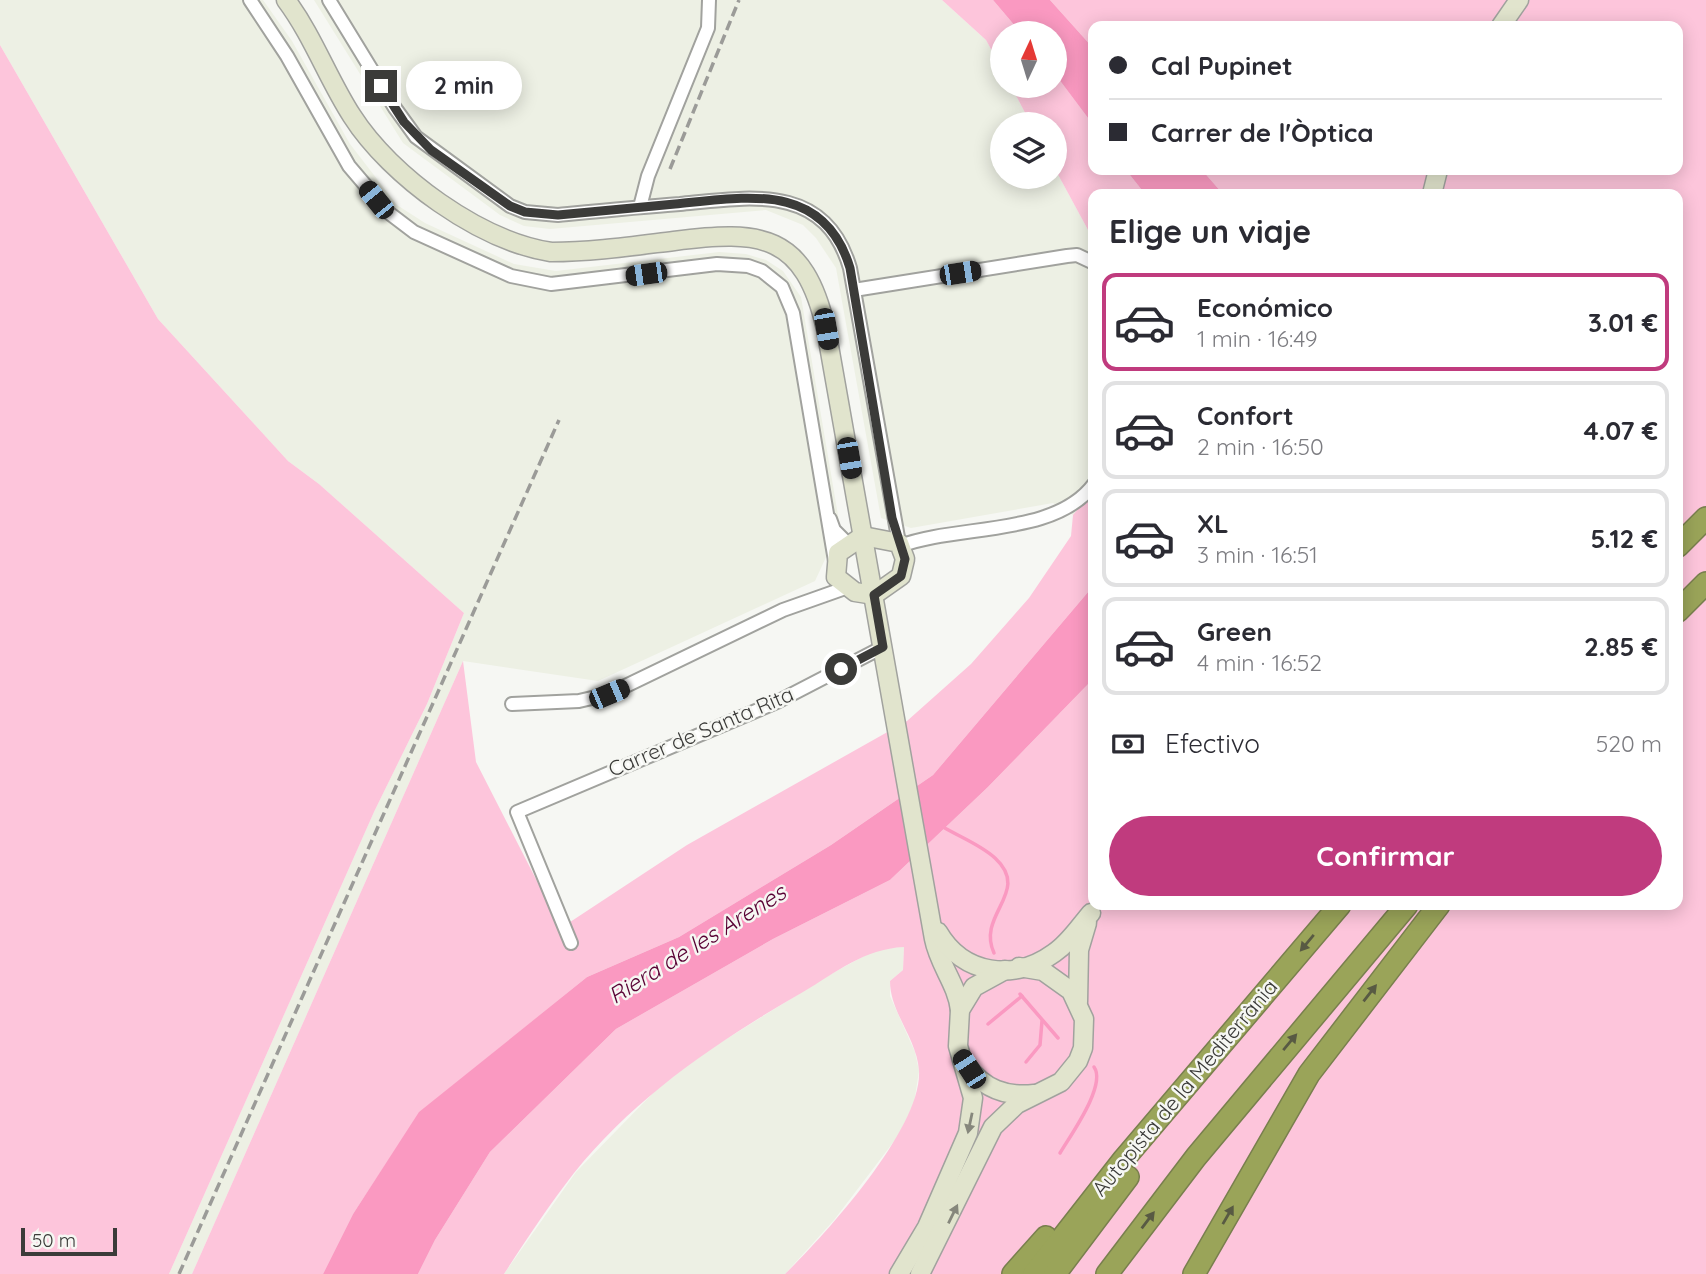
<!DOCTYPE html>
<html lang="es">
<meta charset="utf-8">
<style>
:root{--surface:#fff;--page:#f7f7f7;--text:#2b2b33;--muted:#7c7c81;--line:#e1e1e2;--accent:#c03b7e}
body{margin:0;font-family:Quicksand,sans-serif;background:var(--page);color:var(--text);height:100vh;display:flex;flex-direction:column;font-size:26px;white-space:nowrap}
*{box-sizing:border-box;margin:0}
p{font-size:23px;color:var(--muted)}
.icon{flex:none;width:38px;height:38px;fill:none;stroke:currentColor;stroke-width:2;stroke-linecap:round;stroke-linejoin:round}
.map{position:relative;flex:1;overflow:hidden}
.panel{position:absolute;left:1088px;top:189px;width:595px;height:721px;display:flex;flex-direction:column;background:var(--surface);border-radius:14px;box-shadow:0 4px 18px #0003}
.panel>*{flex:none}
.banner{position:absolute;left:1088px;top:21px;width:595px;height:154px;border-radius:14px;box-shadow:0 4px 18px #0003;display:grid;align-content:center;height:154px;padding:0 21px;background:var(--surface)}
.needle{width:46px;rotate:4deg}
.buttons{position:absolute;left:990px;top:21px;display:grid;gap:14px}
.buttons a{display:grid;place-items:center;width:77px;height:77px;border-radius:50%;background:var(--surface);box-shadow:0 4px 18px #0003;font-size:35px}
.scale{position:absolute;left:21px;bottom:18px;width:96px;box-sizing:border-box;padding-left:7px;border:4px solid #3b3b39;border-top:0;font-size:19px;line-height:24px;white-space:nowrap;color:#3b3b39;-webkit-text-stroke:5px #f6f7f3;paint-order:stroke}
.end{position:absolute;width:32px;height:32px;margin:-16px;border:9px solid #3b3b39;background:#fff;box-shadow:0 0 0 4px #fff}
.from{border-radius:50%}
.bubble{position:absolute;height:49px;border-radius:24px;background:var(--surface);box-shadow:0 4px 18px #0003;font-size:23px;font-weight:700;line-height:49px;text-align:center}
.car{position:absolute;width:21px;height:42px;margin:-21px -10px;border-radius:9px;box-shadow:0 0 5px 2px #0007;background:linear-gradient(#222 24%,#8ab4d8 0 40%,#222 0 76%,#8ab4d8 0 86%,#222 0)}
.banner b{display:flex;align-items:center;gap:24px;height:66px;font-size:26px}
.banner b+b{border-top:2px solid var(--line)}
.banner i{width:18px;height:18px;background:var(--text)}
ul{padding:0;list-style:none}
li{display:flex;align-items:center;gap:21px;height:98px;margin:0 14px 10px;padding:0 7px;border:4px solid var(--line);border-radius:14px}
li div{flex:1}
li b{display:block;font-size:26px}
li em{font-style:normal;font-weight:700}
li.selected{border-color:var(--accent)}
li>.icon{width:63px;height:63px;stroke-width:1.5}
h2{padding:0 21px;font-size:32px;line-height:84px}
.pay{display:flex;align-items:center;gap:18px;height:77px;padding:0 21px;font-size:26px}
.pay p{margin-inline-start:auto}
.cta{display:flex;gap:14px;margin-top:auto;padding:14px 21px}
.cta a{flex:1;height:80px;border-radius:42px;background:var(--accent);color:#fff;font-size:28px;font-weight:700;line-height:80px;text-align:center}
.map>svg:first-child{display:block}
</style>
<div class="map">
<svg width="1706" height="1274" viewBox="0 0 1706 1274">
<rect width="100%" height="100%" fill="#f6f7f3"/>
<g fill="#edf0e4">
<path d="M0,0H263L292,41L350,144L397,205L425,223L514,264L556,271L719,252L746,254L766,260L783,271L801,297L840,527L815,581L598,681L463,661L192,1274H169L374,812L427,704L464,613L319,484L288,461L158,319L0,45Z"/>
<path d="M314,0H942L986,40L1003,71V86H1011L1031,124H1003V177H1055V169L1094,241V490L1073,515L1053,503L911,528L881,518L836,268L816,238L803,225L766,210L550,229L524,226L500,215L403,143Z"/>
<path d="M904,947L903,970L890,981V996L915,1052L919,1071L914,1103L898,1136L834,1220L785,1274H504L576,1172L656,1090L699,1056L831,974L879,948Z"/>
</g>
<g fill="#fdc5db">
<path d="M942,0H993L1021,33H1003V71L986,40Z"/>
<path d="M1050,0H1706V1274H785C825,1235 922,1128 919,1071C917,1038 890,1013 890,981L903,970L904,947C864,949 837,972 803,992C718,1041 636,1096 574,1173C549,1205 526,1240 504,1274H418L435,1240L490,1152L616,1029L773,939L890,880L988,787L1094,678V905H1678V194H1223L1202,170H1678V26H1094V49Z"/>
<path d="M0,45L158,319L288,461L319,484L464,613L427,704L374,812L169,1274H0Z"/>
<path d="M1055,74L1094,126V170H1126L1145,194H1094V241L1055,169V124H1031L1011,86H1055Z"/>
<path d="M1094,490V585L933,775L831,845L679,937L587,977L420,1112L353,1214L323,1274H192L463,661L476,762L561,928L687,845L907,721L971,664L1029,598L1071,536L1073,515Z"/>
</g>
<g fill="#fa99c1">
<path d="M993,0H1050L1094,49V126L1055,74V33H1021Z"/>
<path d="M1126,170H1202L1223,194H1145Z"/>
<path d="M1094,585V678L988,787L890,880L773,939L616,1029L490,1152L435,1240L418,1274H323L353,1214L419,1112L587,977L679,937L831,845L933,775Z"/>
</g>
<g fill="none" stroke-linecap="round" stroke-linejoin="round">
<g stroke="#fa99c1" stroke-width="3.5">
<path d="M943,827C960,837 981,845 995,858C1032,892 976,914 994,953"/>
<path d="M1020,994L1058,1038"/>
<path d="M988,1024L1022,996"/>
<path d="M1026,1062L1040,1045L1042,1021"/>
<path d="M1060,1153C1070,1136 1107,1085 1094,1067"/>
</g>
<defs>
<g id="street">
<path d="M250,0L287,56L349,166L389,213L414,232L511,276L551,284L717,264L748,266L762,271L782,287L793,313L835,561"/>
<path d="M329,0L395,108L416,137L510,206L525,212L558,215C599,211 639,207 680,204C751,197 825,183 850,268L899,543"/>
<path d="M640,207L648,176L708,28L709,0"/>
<path d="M854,290L1067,256L1077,255L1094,263"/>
<path d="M830,519L834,530L848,544"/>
<path d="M900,546C957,524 1055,537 1094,484"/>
<path d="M512,704L579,701L609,694L783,610L848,587"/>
<path d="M571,943L517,812L777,702L883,647"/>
</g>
<g id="secondary">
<path d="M286,0C313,36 328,79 352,116C391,177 480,241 551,252C592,252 633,246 674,241C761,230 804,233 826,329L934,939C939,965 957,984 960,1010"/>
<path d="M1501,26L1519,0"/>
<path d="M1432,194L1438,170"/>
<path d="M863,536L899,543L905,559L901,576L874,595L855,592L836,577L838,553Z"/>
<path d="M938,932C963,975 1014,982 1054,953C1069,943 1079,927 1091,913"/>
<path d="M1078,1002L1079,950L1087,923"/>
<path d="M967,1066C984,1089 1006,1097 1034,1094"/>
<path d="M899,1274L927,1227L968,1133L973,1098L958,1046L960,1010L974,987L1005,970"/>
<path d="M920,1274L993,1127L1017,1104L1061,1082L1078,1061L1083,1048L1084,1019L1071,991L1043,971L1019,967"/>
</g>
<g id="highway">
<path d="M1678,546L1706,518"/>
<path d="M1678,611L1706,583"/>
<path d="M1013,1274L1046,1237"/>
<path d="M1034,1274L1124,1159L1340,905"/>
<path d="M1055,1274L1128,1177"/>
<path d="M1107,1274L1196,1157L1407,905"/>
<path d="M1194,1274L1309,1074L1439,905"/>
</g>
</defs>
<use href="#street" stroke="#a1a29e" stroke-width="16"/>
<use href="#secondary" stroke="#a1a29e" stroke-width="21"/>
<use href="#highway" stroke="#797f4e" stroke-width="24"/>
<use href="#street" stroke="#fff" stroke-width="12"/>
<use href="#secondary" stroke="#e1e4cd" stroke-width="18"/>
<use href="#highway" stroke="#9aa459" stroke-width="21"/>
<g stroke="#9b9b98" stroke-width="3.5" stroke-dasharray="10 5" stroke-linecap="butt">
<path d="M670,169L739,0"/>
<path d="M179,1274L559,420"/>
</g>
</g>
<defs><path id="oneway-solid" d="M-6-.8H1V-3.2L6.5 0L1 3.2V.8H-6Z" transform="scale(1.75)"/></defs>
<g fill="#585a43">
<use href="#oneway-solid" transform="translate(1307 943) rotate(130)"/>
<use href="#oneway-solid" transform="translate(1370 993) rotate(-52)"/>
<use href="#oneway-solid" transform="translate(1290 1042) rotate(-50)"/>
<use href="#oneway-solid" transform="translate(1228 1215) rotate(-60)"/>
<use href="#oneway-solid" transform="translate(1148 1220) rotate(-53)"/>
</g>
<g fill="#86877c">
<use href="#oneway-solid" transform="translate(970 1123) rotate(102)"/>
<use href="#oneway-solid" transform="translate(953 1214) rotate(-64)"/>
</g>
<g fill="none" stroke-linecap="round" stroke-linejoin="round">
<path stroke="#3b3b39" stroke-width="9" d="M381,86L404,122L431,150L510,206L525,212L558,215C597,211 636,208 675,204C746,197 824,181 850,268L892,518L905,559L901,576L874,595L883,647L841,669"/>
</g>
<g text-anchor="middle" stroke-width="5" stroke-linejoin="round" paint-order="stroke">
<g font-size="21" fill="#3b3b39" stroke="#f6f7f3">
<text transform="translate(701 732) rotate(-23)" y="7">Carrer de Santa Rita</text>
<text transform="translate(1185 1088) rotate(-50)" y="7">Autopista de la Mediterrània</text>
</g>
<g font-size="23" font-style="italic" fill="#580033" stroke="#f6f7f3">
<text transform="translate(697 944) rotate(-32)" y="8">Riera de les Arenes</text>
</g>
</g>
</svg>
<div class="buttons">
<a><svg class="needle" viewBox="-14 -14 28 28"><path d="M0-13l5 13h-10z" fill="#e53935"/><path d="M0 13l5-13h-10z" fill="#7c7c81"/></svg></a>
<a><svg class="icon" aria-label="layers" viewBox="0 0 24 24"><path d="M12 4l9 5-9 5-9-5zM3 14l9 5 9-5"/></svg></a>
</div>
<div class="scale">50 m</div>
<i class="end from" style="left:841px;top:669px"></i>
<i class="end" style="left:381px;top:86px"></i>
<div class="bubble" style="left:406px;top:61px;width:116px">2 min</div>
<i class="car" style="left:376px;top:200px;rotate:321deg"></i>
<i class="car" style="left:960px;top:273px;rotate:81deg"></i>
<i class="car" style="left:646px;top:274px;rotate:262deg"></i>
<i class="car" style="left:826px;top:329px;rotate:170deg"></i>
<i class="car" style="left:849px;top:458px;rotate:170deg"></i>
<i class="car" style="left:609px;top:694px;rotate:67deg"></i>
<i class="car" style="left:969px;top:1069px;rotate:327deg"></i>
<div class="banner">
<b><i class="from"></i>Cal Pupinet</b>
<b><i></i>Carrer de l'Òptica</b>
</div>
<section class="panel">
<h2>Elige un viaje</h2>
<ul>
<li class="selected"><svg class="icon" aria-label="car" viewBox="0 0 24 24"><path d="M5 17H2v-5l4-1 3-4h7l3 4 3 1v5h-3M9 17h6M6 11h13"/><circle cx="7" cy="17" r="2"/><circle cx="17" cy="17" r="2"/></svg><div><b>Económico</b><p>1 min · 16:49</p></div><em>3.01 €</em></li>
<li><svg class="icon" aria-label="car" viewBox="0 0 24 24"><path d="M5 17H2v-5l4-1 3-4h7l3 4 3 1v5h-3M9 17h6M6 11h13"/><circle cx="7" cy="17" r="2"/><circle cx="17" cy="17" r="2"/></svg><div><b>Confort</b><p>2 min · 16:50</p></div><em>4.07 €</em></li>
<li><svg class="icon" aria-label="car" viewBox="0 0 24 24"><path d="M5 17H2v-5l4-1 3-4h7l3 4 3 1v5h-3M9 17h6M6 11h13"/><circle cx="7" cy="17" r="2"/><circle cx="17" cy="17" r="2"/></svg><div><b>XL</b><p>3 min · 16:51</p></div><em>5.12 €</em></li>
<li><svg class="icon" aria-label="car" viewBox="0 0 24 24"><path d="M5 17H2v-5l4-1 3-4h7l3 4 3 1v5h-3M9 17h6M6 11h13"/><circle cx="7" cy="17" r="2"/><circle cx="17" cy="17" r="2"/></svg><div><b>Green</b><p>4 min · 16:52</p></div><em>2.85 €</em></li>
</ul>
<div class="pay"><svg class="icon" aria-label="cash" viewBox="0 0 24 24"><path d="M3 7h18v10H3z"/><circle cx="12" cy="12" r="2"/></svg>Efectivo<p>520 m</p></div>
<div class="cta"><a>Confirmar</a></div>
</section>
</div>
